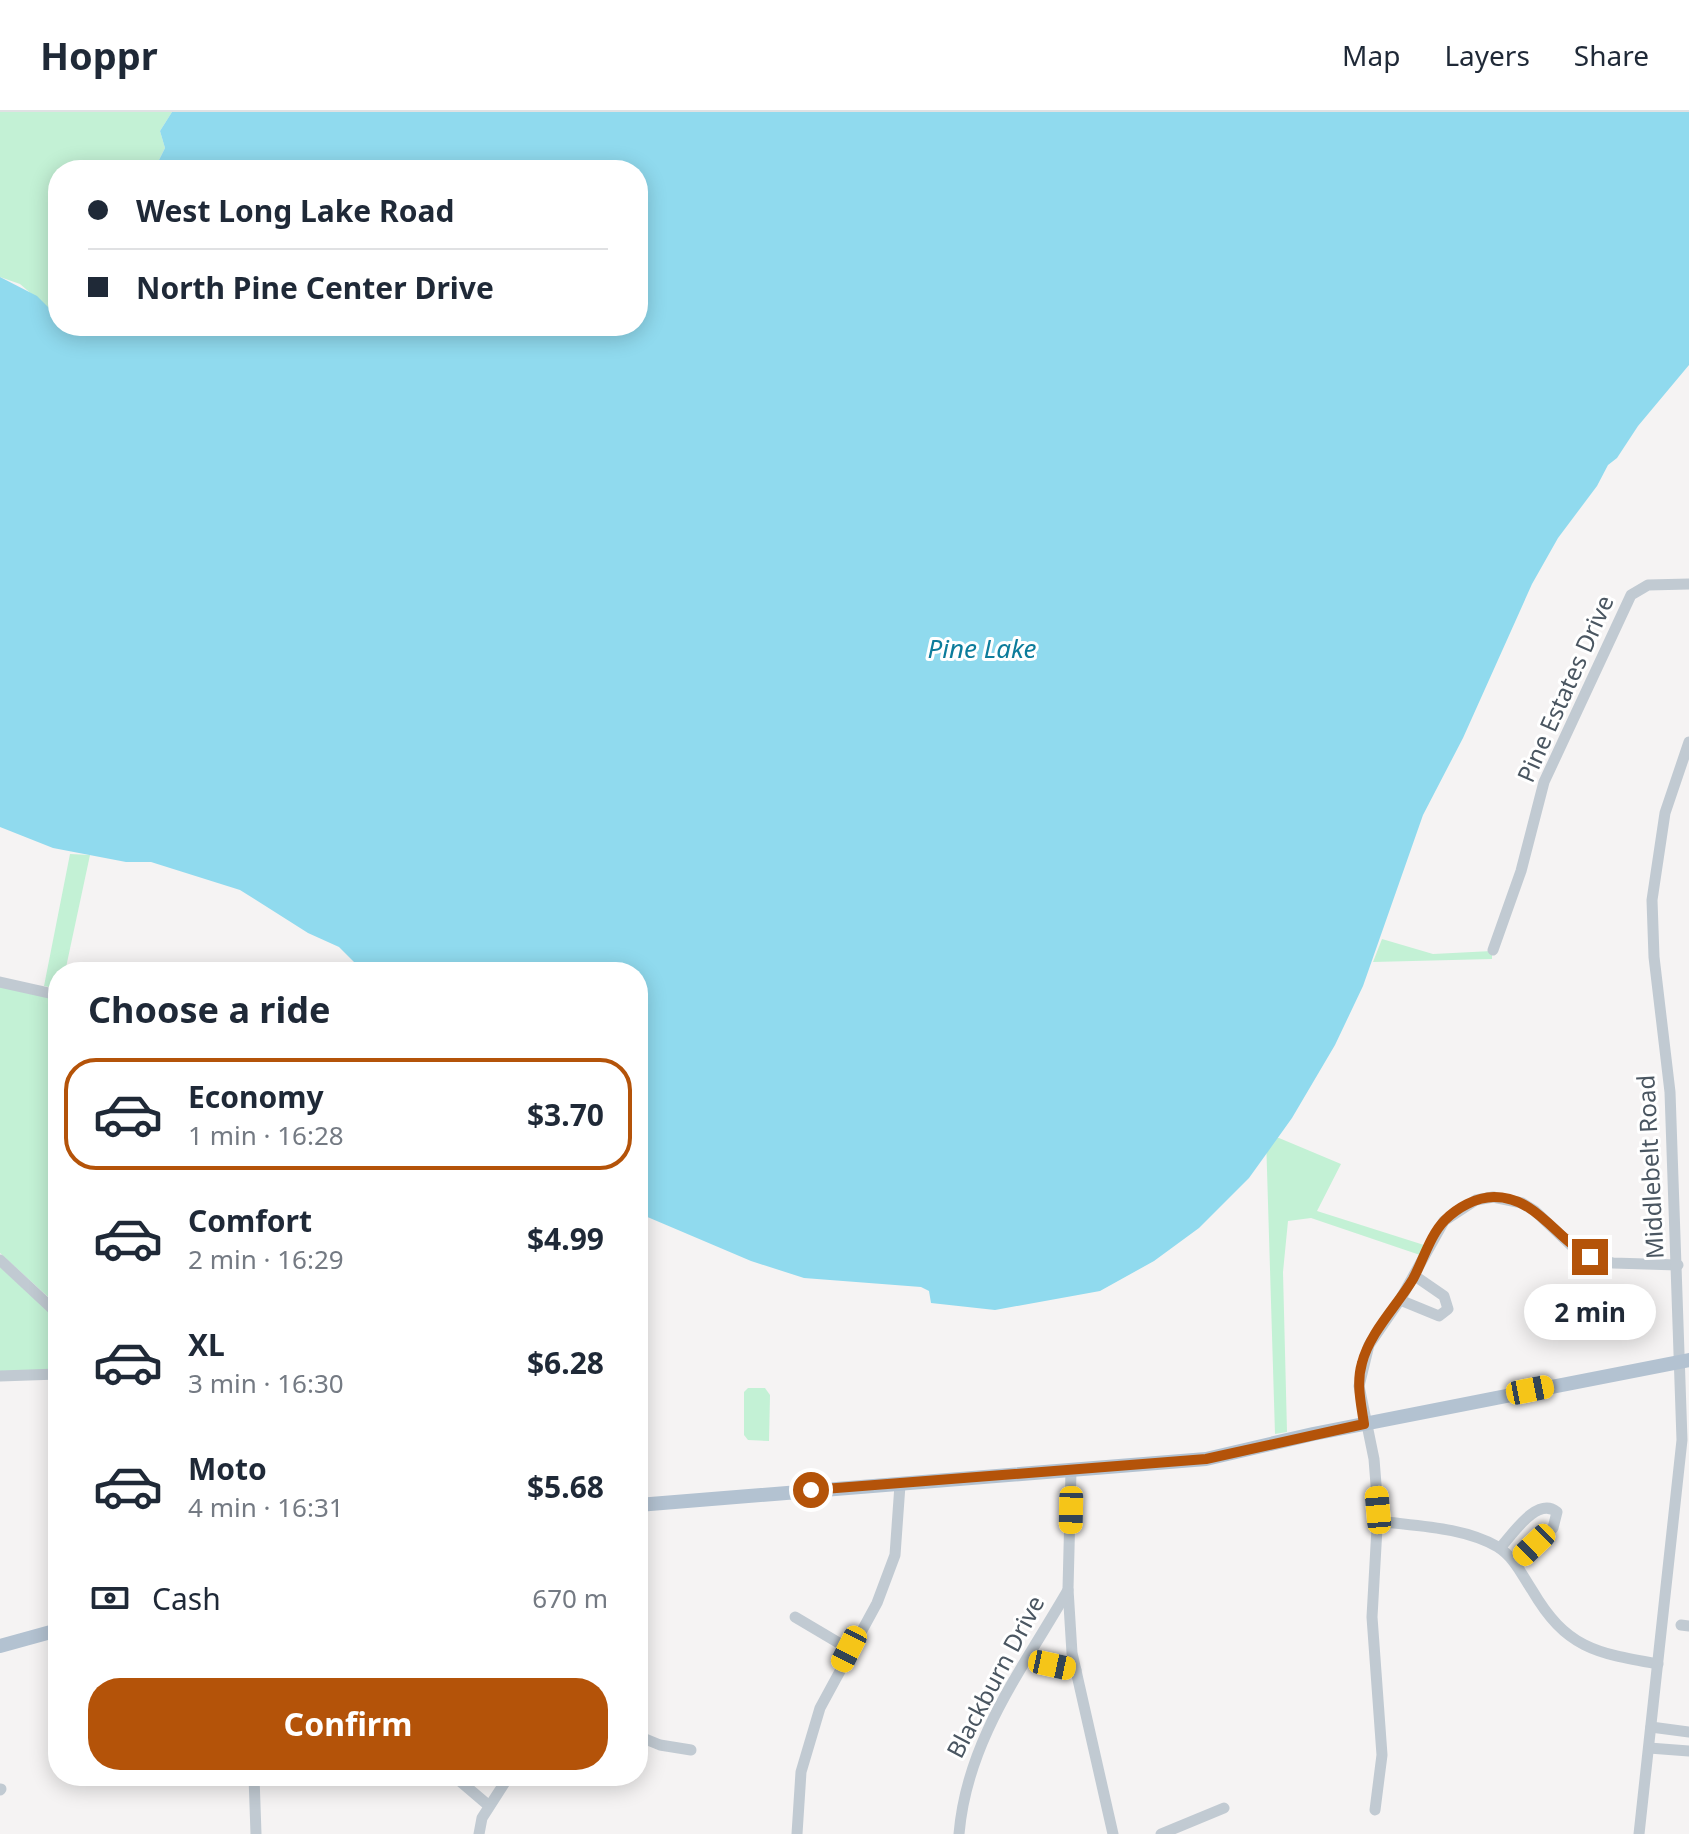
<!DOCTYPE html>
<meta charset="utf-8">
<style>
:root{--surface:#fff;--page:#f6f6f7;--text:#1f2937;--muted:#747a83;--line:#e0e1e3;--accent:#b45309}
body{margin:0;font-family:"Noto Sans",sans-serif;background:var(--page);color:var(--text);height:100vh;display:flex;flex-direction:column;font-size:30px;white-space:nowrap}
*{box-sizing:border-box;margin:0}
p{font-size:26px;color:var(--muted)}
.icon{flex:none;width:44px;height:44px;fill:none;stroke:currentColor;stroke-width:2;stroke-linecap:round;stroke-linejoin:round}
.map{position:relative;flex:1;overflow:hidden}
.panel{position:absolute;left:48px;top:850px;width:600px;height:824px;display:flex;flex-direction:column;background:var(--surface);border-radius:32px;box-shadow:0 4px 20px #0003}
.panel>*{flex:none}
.banner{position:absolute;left:48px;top:48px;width:600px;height:176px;border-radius:32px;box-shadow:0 4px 20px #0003;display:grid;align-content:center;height:176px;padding:0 40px;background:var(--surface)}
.end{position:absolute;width:36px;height:36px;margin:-18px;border:10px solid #b45309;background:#fff;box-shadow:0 0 0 4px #fff}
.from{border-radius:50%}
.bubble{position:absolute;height:56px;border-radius:28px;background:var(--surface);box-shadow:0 4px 20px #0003;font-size:26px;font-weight:700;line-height:56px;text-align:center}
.car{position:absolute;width:24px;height:48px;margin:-24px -12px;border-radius:10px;box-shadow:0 0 6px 2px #0007;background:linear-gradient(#f5c518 24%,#345 0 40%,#f5c518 0 76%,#345 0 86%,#f5c518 0)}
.banner b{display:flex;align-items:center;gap:28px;height:76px;font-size:30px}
.banner b+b{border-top:2px solid var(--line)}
.banner i{width:20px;height:20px;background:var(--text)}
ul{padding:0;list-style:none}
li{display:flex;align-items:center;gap:24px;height:112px;margin:0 16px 12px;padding:0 24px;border:4px solid transparent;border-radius:32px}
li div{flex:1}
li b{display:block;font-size:30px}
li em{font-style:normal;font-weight:700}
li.active{border-color:var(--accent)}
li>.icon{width:72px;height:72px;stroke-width:1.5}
h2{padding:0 40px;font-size:36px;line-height:96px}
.pay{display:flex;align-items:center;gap:20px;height:88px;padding:0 40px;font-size:30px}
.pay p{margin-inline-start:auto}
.cta{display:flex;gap:16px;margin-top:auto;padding:16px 40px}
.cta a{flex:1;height:92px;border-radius:32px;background:var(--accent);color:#fff;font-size:32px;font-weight:700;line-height:92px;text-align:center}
header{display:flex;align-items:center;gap:48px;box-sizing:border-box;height:112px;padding:0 40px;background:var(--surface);border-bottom:2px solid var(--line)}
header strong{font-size:38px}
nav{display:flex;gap:44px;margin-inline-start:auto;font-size:28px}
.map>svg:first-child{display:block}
</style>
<header>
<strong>Hoppr</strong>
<nav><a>Map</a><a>Layers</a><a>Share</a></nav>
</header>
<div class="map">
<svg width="1689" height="1722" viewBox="0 0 1689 1722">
<rect width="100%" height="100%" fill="#f5f3f3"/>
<g fill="#c3f1d5">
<path d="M0,0H172L160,19L165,36L154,58H58L55,202L20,172L0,165Z"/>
<path d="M70,742L90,743L65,860H58V877L44,874Z"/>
<path d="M1382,827L1433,842L1492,839V847L1373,850Z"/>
<path d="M0,874L47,884L58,891V1194L0,1141Z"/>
<path d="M1266,1025L1279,1026L1341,1052L1317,1099L1424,1133L1420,1143L1311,1106L1288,1109L1283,1160L1287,1320L1275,1322Z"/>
<path d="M0,1155L58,1208V1258L0,1261Z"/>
<path d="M748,1276H765L770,1283L769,1329L748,1328L744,1323V1280Z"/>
</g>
<path fill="#90daee" d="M172,0H1689V253L1638,314L1617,346L1608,353L1597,374L1558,426L1532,472L1463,626L1423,703L1363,874L1335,933L1292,1006L1249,1066L1199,1116L1154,1149L1100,1179L995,1198L931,1191L929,1179L921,1175L804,1166L751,1149L638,1101V860H364L339,835L308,821L240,778L151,750H126L53,736L0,715V165L37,184L55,202L58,201V214H88L90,218L98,214H638V58H154L165,36L160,19Z"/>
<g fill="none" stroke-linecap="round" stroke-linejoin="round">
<g stroke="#c1cad2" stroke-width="11">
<path d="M1493,838L1521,759L1544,670L1631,483L1648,473L1689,472"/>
<path d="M0,870L58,883"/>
<path d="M0,1148L58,1202"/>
<path d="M1400,1188L1439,1204L1448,1197L1444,1184L1415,1164"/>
<path d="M0,1264L58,1262"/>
<path d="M1071,1359L1068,1477L1072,1541L1113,1722"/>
<path d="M1378,1409C1416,1414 1464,1415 1498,1435C1514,1445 1522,1463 1532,1478C1566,1536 1595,1541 1658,1552"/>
<path d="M1500,1436C1513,1422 1537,1384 1557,1400L1553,1416L1515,1451"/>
<path d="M795,1505L849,1537"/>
<path d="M1681,1513L1689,1514"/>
<path d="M1028,1548L1076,1558"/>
<path d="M1651,1615L1689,1620"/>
<path d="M638,1624L660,1633L691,1638"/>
<path d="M1649,1636L1689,1639"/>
<path d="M254,1664L256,1722"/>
<path d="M454,1664L488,1693"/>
<path d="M0,1678L1,1677"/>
<path d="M1375,1698L1382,1643L1372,1505L1378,1398L1374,1347L1359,1274L1369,1233L1400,1188L1444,1109L1476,1088L1493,1085L1522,1091L1535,1099L1575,1137L1590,1145L1613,1151L1678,1153"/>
<path d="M479,1722L482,1706L509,1664"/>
<path d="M797,1722L801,1660L820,1596L877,1491L895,1443L900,1373"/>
<path d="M959,1722C967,1628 1022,1558 1068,1478"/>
<path d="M1161,1722L1224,1696"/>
<path d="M1639,1722L1682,1328L1670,980L1654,845L1652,788L1665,701L1689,630"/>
</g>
<g stroke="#b3c2d1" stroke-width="14">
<path d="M638,1393L1206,1347L1313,1322L1689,1248"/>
<path d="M0,1534L58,1518"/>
</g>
</g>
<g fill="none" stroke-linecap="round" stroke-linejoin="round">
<path stroke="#b45309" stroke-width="10" d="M811,1378L1206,1347L1364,1312C1361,1291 1356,1271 1362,1251C1370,1220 1397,1194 1413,1167C1423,1149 1430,1123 1445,1108C1457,1096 1476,1085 1494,1085C1537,1085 1556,1127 1590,1145"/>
</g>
<g text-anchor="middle" stroke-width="6" stroke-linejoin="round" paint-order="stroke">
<g font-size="24" fill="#4a5661" stroke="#fff">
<text transform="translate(1566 577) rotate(-66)" y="8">Pine Estates Drive</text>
<text transform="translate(1651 1055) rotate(-93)" y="8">Middlebelt Road</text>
<text transform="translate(996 1565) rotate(-62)" y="8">Blackburn Drive</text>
</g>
<g font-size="26" font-style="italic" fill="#0c7c9b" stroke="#fff">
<text x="982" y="546">Pine Lake</text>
</g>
</g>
</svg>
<i class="end from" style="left:811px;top:1378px"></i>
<i class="end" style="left:1590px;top:1145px"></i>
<div class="bubble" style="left:1524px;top:1172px;width:132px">2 min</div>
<i class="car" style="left:1530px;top:1278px;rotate:79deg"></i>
<i class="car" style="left:1071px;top:1398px;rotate:181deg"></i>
<i class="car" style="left:1378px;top:1398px;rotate:355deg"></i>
<i class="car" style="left:1534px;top:1433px;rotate:226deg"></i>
<i class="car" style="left:849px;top:1537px;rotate:207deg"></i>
<i class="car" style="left:1052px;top:1553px;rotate:102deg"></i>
<div class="banner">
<b><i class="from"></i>West Long Lake Road</b>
<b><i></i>North Pine Center Drive</b>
</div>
<section class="panel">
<h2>Choose a ride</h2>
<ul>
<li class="active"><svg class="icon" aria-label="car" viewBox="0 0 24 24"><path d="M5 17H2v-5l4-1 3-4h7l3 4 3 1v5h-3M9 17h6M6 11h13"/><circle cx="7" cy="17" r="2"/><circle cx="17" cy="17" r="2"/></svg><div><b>Economy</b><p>1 min · 16:28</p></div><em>$3.70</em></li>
<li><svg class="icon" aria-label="car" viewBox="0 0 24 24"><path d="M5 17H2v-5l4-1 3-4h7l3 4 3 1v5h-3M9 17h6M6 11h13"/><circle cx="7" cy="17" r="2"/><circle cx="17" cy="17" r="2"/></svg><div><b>Comfort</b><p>2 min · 16:29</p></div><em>$4.99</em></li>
<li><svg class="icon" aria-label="car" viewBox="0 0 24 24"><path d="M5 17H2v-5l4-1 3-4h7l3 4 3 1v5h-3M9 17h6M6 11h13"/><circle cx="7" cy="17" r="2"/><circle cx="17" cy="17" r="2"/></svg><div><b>XL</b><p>3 min · 16:30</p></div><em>$6.28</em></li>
<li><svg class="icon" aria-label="car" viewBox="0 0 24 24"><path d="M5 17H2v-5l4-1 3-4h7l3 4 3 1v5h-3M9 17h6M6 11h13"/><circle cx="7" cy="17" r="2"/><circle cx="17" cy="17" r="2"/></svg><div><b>Moto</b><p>4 min · 16:31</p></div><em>$5.68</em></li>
</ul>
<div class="pay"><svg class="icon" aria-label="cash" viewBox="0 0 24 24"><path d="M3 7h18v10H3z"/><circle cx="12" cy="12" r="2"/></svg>Cash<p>670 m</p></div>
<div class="cta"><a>Confirm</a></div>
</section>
</div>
